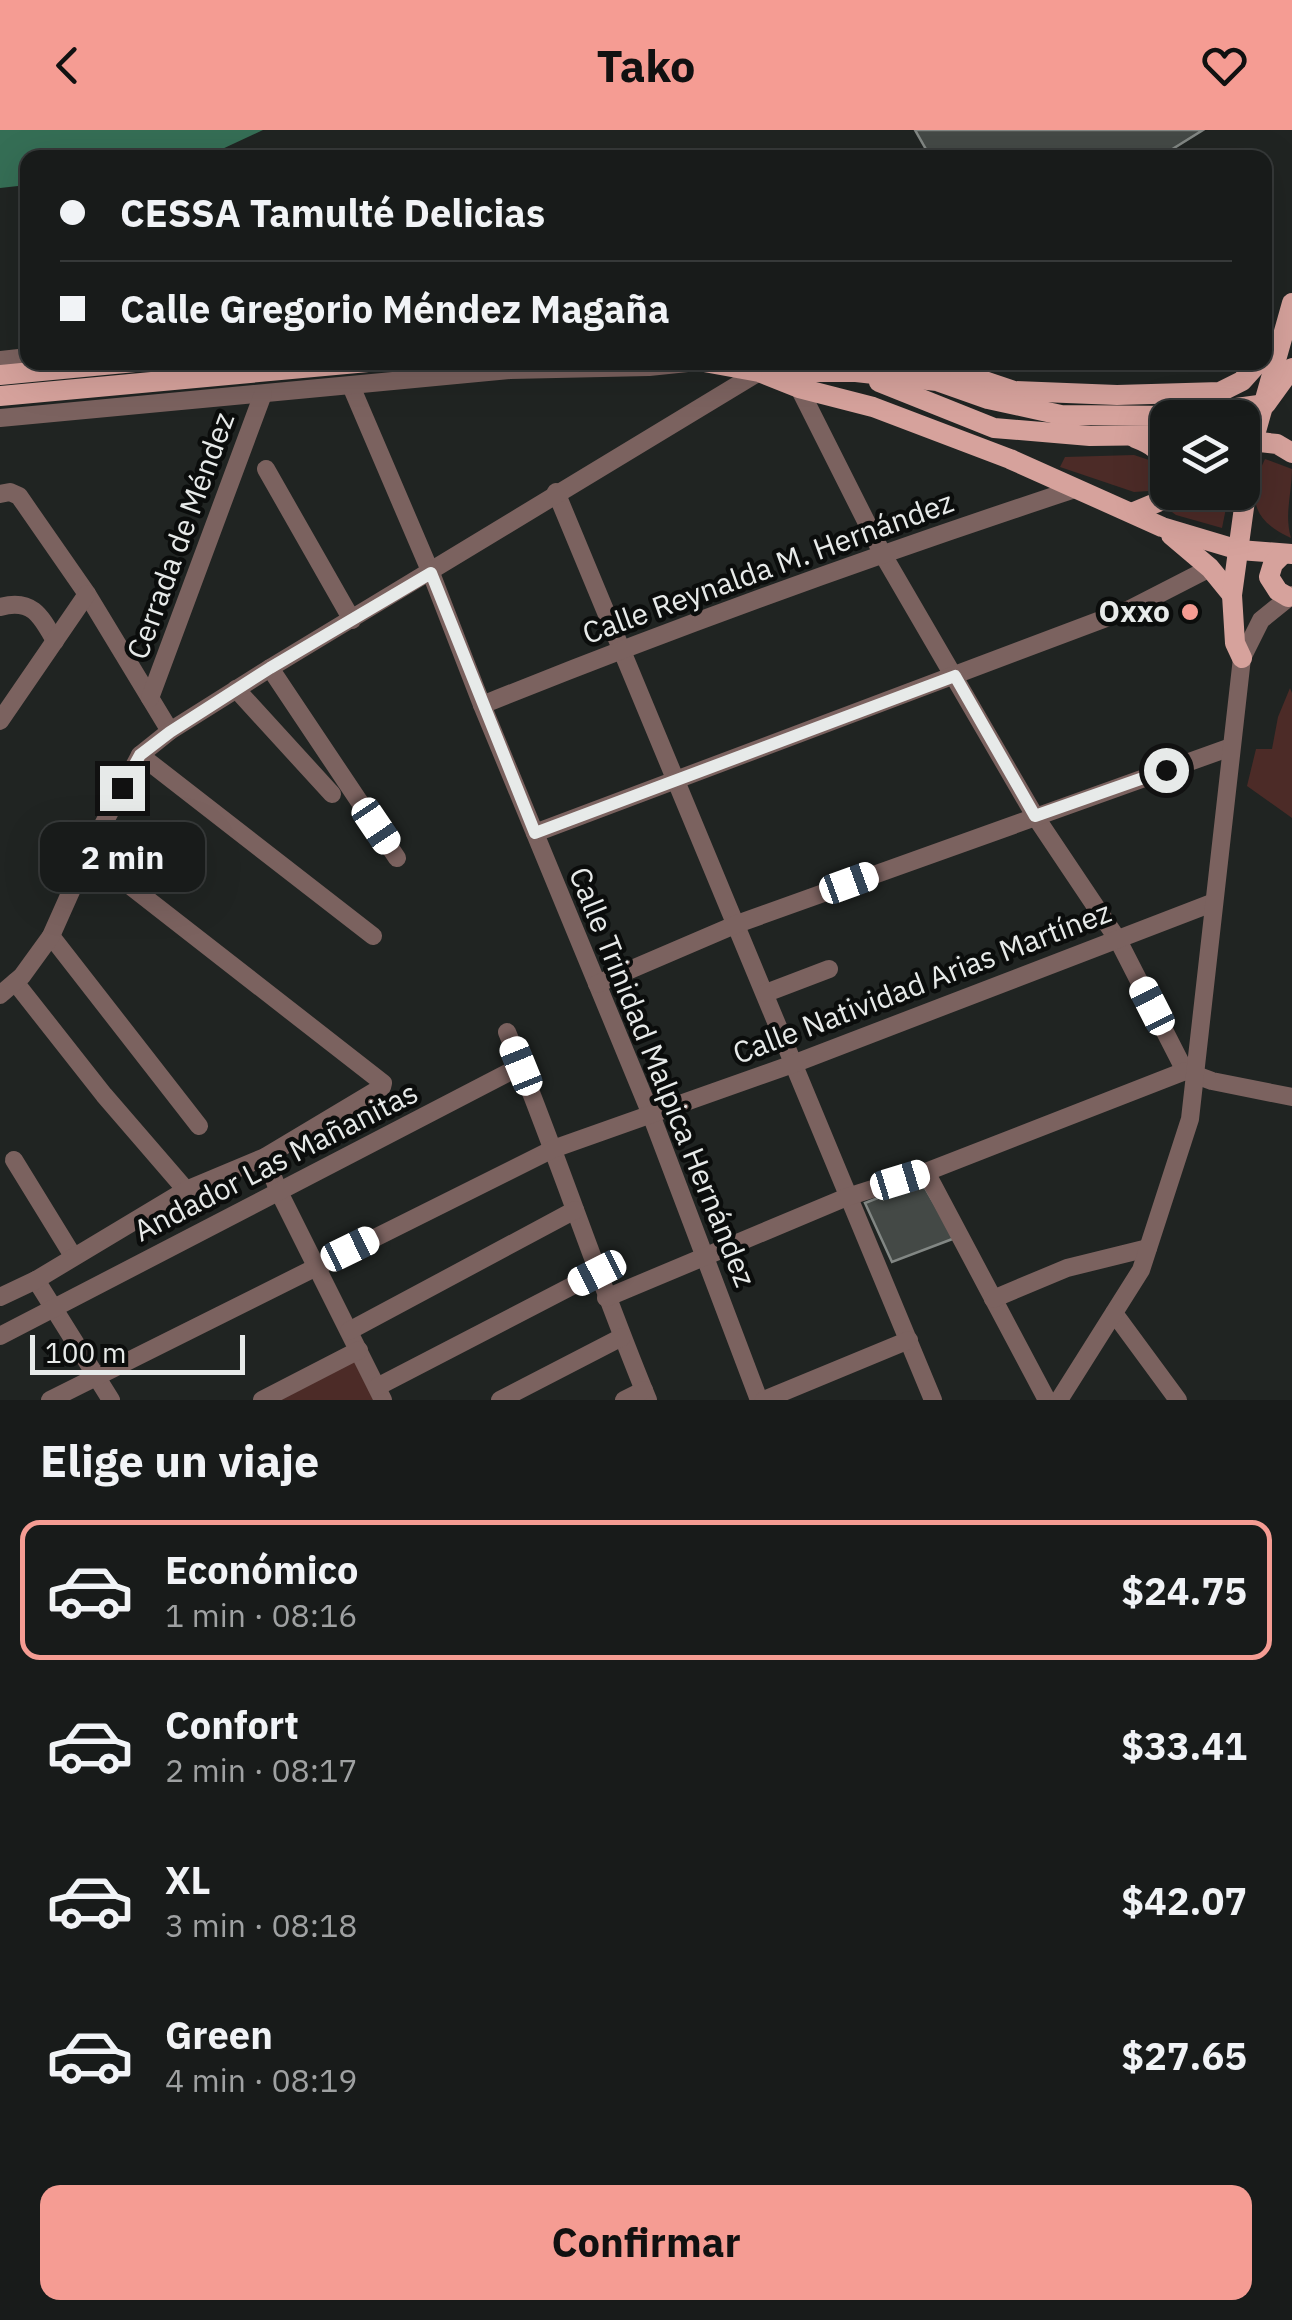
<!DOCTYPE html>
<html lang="es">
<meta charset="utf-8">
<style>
:root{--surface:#181b1a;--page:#252827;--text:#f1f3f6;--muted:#9fa1a2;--line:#363939;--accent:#f59c93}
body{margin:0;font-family:"IBM Plex Sans",sans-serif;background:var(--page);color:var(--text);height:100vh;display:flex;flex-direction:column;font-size:38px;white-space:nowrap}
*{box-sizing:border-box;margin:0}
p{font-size:32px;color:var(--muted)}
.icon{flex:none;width:55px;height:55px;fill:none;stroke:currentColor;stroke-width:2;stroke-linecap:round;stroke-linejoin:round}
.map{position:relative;height:1270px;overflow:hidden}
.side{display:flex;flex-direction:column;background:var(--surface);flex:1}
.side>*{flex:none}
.hud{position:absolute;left:20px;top:20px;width:1252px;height:220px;border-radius:20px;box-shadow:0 10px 40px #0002,0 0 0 2px var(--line);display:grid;align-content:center;height:220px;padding:0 40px;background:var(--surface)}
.controls{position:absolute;left:1150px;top:270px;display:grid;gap:20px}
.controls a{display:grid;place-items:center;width:110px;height:110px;border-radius:20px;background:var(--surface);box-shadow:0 10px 40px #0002,0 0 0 2px var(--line);font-size:50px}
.scale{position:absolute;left:30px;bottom:25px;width:215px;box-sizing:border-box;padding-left:10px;border:5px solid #e7eae9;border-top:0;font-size:28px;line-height:35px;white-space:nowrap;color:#e7eae9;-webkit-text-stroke:8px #0b0d0c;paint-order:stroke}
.end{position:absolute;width:45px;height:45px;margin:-22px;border:12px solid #e7eae9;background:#111;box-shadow:0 0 0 5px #111}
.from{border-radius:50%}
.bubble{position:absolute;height:70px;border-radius:20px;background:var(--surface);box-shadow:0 10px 40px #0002,0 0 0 2px var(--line);font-size:32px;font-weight:700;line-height:70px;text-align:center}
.car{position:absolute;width:30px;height:60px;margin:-30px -15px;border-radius:12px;box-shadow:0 0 8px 2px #0007;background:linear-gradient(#fff 24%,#345 0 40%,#fff 0 76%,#345 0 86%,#fff 0)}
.hud b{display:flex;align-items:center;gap:35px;height:95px;font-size:38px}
.hud b+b{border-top:2px solid var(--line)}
.hud i{width:25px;height:25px;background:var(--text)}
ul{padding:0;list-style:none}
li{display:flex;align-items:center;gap:30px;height:140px;margin:0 20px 15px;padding:0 20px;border:5px solid transparent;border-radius:20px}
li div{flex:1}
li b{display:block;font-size:38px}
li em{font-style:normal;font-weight:700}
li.on{border-color:var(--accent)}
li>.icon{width:90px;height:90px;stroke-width:1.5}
h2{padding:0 40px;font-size:45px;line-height:120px}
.action{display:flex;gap:20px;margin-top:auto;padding:20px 40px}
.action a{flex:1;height:115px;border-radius:20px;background:var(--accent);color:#111;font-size:40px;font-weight:700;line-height:115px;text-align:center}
header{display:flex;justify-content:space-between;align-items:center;height:130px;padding:0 40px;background:var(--accent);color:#111;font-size:45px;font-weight:700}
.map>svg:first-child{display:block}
</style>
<header><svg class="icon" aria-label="back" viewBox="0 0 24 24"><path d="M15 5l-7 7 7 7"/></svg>Tako<svg class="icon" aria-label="heart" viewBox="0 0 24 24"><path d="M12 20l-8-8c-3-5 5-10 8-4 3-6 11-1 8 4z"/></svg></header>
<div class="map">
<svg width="1292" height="1270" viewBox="0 0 1292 1270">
<rect width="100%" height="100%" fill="#202422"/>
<g fill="#4c2b27">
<path d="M1134,325L1152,331L1156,346L1149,361L1134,362L1060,337L1065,327Z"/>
<path d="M1265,329L1292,339C1292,363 1284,384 1291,408C1251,390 1247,366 1265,329Z"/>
<path d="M1176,363H1229L1222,398L1176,385L1164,376Z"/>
<path d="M1290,558L1292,563V688L1247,656L1256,619H1272L1278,587Z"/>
<path d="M359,1220L383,1270H262Z"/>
</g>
<path fill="#356e55" d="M0,0H263L205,27L28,28L27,55L0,58Z"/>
<g fill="#444946" stroke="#828784" stroke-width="2.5">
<path d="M915,0H1203L1158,28H931Z"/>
<path d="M921,1051L955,1108L892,1132L865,1073Z"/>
</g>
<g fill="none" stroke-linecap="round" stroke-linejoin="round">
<g stroke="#7b625f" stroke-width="18">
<path d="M0,230L28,227"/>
<path d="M351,256L431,443L482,575L650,982L759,1270"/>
<path d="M799,258L882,423L1035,686L1118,810L1185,941"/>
<path d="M0,288L510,240L649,237L697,232"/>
<path d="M266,339L352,490"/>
<path d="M556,362L933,1270"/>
<path d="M0,364L10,362L19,366L87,464L170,601"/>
<path d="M0,477C32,468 41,486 55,511"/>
<path d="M270,538L397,728"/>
<path d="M236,559L332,664"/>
<path d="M150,568L263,264"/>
<path d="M482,575C678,496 875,425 1075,359"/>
<path d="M0,591L87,464"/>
<path d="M140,625L373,806"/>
<path d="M535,703L1130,479L1210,438"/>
<path d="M51,806L199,996"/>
<path d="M15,852L104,965L186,1060"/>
<path d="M597,854L737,794L1231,617"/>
<path d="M766,863L829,839"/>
<path d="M0,865L22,846L51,806L88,723L140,625L170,601L270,538L759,242"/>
<path d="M507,902C557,1024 598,1149 648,1270"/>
<path d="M265,1027L279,1062L383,1270"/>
<path d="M14,1030L73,1126"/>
<path d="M926,1042L1047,1270"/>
<path d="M36,1150L111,1270"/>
<path d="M0,1167L36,1150L186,1060L265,1027L382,957L383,953L88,723"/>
<path d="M606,1168L847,1067L926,1042L1185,941L1212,951L1292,967"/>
<path d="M993,1169L1067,1138L1148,1118"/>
<path d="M1114,1183L1178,1270"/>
<path d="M349,1201L575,1080"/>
<path d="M0,1206L521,936"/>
<path d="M377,1257L597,1143"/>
<path d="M50,1270L553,1019L793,934L1212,773"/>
<path d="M262,1270L359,1220"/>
<path d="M500,1270L622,1207"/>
<path d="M624,1270L644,1260"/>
<path d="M764,1270L909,1210"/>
<path d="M1059,1270L1141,1140L1190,989L1242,528L1261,490L1292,465"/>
</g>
<g stroke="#d6a29c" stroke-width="20">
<path d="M704,232L759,242L799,258L873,277L1010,329L1162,397L1239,420L1292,424"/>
<path d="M928,232L1014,261L1117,265L1220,262L1242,251L1259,232"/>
<path d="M771,242H856L937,251L988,269L1061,285L1177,286L1266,274L1292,238"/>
<path d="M0,245L135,232"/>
<path d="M879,252L994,298L1090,306L1168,305"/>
<path d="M0,266L368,232"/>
<path d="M1135,308C1153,315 1162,321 1168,339"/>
<path d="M1242,310L1277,314L1292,323"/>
<path d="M1134,382L1158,372L1168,356"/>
<path d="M1171,405L1210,438L1232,465"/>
<path d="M1283,424L1273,434L1269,447L1278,461L1288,467"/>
<path d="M1242,528L1235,513L1232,465L1253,312L1292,173"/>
</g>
</g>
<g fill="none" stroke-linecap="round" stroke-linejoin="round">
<path stroke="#e7eae9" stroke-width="12" d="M122,658L140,625L170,602L270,538L431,443L535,703L955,546L1035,686L1166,640"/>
</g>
<circle fill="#f59c93" stroke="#0b0d0c" stroke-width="4" cx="1190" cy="482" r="10"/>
<g text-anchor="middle" stroke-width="9" stroke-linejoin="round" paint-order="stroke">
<g font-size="30" fill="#e7eae9" stroke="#0b0d0c">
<text transform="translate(181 406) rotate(-70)" y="10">Cerrada de Méndez</text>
<text transform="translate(768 438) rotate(-20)" y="10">Calle Reynalda M. Hernández</text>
<text transform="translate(922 853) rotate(-21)" y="10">Calle Natividad Arias Martínez</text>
<text transform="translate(662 947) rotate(68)" y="10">Calle Trinidad Malpica Hernández</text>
<text transform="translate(276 1032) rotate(-27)" y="10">Andador Las Mañanitas</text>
</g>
<g font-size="30" font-weight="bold" fill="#e7eae9" stroke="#0b0d0c" text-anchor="end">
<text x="1170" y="492">Oxxo</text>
</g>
</g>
</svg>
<div class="controls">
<a><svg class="icon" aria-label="layers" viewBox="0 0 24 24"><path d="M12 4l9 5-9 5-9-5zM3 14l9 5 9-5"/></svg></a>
</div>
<div class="scale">100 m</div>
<i class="end from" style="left:1166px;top:640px"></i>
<i class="end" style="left:122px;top:658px"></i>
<div class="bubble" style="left:40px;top:692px;width:165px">2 min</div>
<i class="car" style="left:376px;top:696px;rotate:146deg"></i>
<i class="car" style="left:849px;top:753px;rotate:70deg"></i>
<i class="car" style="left:1152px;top:876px;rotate:333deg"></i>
<i class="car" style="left:521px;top:936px;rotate:338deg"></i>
<i class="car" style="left:900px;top:1050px;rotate:73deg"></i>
<i class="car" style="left:350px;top:1119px;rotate:64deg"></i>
<i class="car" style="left:597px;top:1143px;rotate:243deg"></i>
<div class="hud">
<b><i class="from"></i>CESSA Tamulté Delicias</b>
<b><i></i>Calle Gregorio Méndez Magaña</b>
</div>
</div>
<section class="side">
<h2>Elige un viaje</h2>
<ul>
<li class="on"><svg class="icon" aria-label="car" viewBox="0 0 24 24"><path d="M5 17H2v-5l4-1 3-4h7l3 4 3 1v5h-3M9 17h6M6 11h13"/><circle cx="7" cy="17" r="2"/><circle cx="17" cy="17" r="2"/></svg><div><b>Económico</b><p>1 min · 08:16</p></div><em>$24.75</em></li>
<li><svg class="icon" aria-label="car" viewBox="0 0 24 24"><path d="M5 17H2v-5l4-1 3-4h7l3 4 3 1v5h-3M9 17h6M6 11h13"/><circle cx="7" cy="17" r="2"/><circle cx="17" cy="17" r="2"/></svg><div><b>Confort</b><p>2 min · 08:17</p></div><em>$33.41</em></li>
<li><svg class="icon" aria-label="car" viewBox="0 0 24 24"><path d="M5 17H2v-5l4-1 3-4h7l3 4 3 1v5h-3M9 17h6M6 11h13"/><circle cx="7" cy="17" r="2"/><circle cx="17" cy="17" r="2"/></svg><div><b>XL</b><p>3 min · 08:18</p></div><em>$42.07</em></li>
<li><svg class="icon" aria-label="car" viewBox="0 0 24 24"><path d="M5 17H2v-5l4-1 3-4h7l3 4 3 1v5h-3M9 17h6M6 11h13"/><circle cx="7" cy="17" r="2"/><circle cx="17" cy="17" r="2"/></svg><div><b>Green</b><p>4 min · 08:19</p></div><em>$27.65</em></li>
</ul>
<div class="action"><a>Confirmar</a></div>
</section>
